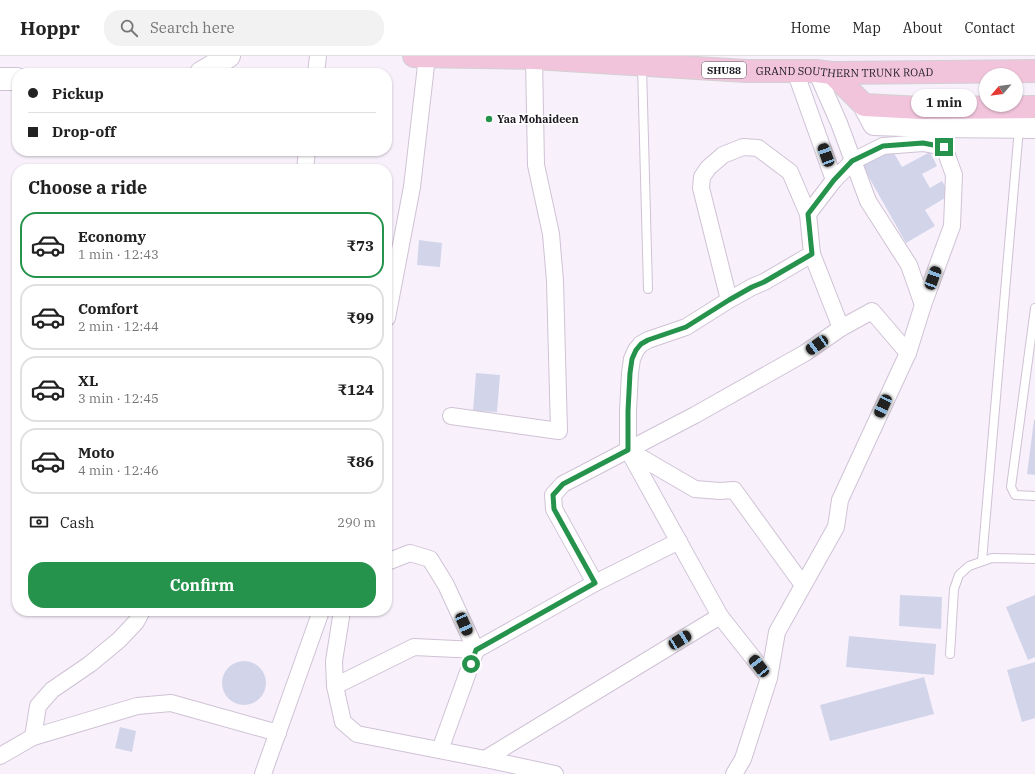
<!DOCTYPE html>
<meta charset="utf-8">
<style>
:root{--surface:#fff;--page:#f2f2f2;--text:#222;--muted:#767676;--line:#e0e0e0;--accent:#25934c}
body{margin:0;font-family:"IBM Plex Serif",serif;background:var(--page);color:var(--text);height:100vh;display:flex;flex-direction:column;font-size:15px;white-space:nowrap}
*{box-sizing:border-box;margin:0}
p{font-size:13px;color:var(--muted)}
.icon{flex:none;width:22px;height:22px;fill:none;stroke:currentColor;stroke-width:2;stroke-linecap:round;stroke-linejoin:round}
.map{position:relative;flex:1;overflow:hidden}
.drawer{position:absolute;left:12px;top:108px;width:380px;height:452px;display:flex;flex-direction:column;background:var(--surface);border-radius:16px;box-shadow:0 1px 3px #0004}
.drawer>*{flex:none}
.guide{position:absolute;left:12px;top:12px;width:380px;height:88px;border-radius:16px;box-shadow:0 1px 3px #0004;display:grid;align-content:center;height:88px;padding:0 16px;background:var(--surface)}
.needle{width:26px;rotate:242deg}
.tools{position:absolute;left:979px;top:12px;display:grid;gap:8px}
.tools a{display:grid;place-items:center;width:44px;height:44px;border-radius:50%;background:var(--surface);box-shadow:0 1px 3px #0004;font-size:20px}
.end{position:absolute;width:18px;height:18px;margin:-9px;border:5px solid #25934c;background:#fff;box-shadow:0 0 0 2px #fff}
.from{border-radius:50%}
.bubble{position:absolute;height:28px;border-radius:14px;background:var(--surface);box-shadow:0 1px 3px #0004;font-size:13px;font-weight:700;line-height:28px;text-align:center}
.car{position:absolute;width:12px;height:24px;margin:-12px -6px;border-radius:5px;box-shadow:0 0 3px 1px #0007;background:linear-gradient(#222 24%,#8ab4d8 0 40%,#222 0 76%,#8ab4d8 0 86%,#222 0)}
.guide b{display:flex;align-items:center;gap:14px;height:38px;font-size:15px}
.guide b+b{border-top:1px solid var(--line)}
.guide i{width:10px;height:10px;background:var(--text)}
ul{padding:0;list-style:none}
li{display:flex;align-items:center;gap:12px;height:66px;margin:0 8px 6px;padding:0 8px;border:2px solid var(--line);border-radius:16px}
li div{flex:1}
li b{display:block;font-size:15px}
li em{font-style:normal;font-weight:700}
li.current{border-color:var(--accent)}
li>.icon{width:36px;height:36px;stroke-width:1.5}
h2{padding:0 16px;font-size:18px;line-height:48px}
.pay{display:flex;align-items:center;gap:10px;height:44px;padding:0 16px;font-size:15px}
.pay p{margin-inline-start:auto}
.action{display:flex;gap:8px;margin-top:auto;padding:8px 16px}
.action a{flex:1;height:46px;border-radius:16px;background:var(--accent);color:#fff;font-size:16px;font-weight:700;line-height:46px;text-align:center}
header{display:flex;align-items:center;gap:24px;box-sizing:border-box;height:56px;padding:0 20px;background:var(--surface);border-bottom:1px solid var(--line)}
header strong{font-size:19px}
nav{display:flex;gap:22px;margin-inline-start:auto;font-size:14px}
.search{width:280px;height:36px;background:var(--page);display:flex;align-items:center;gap:10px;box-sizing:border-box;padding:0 14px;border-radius:16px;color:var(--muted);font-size:15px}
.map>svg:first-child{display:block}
</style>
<header>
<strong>Hoppr</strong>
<div class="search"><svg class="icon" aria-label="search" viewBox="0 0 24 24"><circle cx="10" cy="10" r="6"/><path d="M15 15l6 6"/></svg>Search here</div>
<nav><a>Home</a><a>Map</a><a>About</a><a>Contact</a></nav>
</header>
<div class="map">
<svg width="1035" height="718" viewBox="0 0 1035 718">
<rect width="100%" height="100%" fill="#f8f1fc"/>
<g fill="#d2d4ea">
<path d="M891,92L902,111L930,96L937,110L922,118L930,132L942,125L950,139L925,154L935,170L906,187L862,109Z"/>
<path d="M419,184L442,187L440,211L417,209Z"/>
<path d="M476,317L500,319L497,356L473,355Z"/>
<path d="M1034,364H1035V419L1027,418Z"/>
<path d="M900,539L942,541L941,573L899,570Z"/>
<path d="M1035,539V601L1028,604L1006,551Z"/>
<path d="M849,580L936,588L934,619L846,611Z"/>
<circle cx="244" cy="627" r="22"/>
<path d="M1035,606V662L1022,666L1007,614Z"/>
<path d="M924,621L934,658L830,685L820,649Z"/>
<path d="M120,671L136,675L132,696L115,692Z"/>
</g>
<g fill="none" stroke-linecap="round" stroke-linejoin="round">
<defs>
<g id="lane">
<path d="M642,10L648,233"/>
<path d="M1035,252L1011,431L1015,439L1035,440"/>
<path d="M982,505L1019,72"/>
<path d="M950,598L954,533L959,519L969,510L992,502L1035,503"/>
</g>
<g id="street">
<path d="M795,15L834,124"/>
<path d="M316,17L318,0"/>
<path d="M305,113L307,95"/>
<path d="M808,158L834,124L853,105L883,90L923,87L944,91L954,119L952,170L923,249"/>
<path d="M812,198L841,272"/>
<path d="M729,244L701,132L702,121L708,112L723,99L743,91L758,92L790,116L808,158L812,198L764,226L752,231L729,244L686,271L648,284L641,288L636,294L632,303L630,317L628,355V394L720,560L769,622"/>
<path d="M387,262L412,131L427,1"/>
<path d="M451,360L559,375L555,225L551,178L536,109L534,2"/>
<path d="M628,394L695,433L720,435L734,434L803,529"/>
<path d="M387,506L410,497L430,503L446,529L476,594L595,527L554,453L553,439L563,428L695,359L805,297L841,272L872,255L908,297"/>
<path d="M595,527L679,485"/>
<path d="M342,555L334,605L335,630L343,666L357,678L485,703L555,718"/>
<path d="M335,630L414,591L476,594L440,694"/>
<path d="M33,681L38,650L52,634L90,608L119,584L136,566L142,555"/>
<path d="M0,700L33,681L137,650L171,647L278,677"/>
<path d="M485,703L720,560"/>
<path d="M263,718L321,555"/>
<path d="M734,718L743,703L769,622L777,576L836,471L840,444L908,297L923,249L909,209L868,145L839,67L816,15"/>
</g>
<g id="secondary">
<path d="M201,17L229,0"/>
<path d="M0,23H17"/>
<path d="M864,49L874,68L933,70L1035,71"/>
</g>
<g id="primary">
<path id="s1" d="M414,0L534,2L746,15H816L832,17L1035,15"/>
<path d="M832,17L864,49L921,52L1035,51"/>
</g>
</defs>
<use href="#lane" stroke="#cfc2d5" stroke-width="10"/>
<use href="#street" stroke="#cfc2d5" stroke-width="18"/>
<use href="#secondary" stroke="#cfc2d5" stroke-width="24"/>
<use href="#primary" stroke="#d2d1d2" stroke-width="24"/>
<use href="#lane" stroke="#fff" stroke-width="8"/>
<use href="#street" stroke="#fff" stroke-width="16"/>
<use href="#secondary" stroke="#fff" stroke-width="22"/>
<use href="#primary" stroke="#f1c4db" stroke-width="22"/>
</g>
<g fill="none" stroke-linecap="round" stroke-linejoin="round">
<path stroke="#25934c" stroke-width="5" d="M471,608L476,594L595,527L554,453L553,439L563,428L628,394V355L630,317L632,303L636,294L641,288L648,284L686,271L729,244L752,231L764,226L812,198L808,158L834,124L852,105L883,90L923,87L944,91"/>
</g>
<circle fill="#25934c" stroke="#fff" stroke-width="1.5" cx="489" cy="63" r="4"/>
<g text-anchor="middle" stroke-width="3" stroke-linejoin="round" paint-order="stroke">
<rect fill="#fff" stroke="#615e63" stroke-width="1" x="702" y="6" width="44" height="16" rx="3"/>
<g font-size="10" font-weight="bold" fill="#1d1920">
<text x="724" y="18">SHU88</text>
</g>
<g font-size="11" fill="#1d1920" stroke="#fff">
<text dy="4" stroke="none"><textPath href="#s1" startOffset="431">GRAND SOUTHERN TRUNK ROAD</textPath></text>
</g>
<g font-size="11" font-weight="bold" fill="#1d1920" stroke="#fff" text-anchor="start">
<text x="497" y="67">Yaa Mohaideen</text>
</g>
</g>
</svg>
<div class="tools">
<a><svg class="needle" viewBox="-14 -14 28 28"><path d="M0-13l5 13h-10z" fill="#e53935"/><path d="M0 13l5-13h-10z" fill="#767676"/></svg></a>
</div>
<i class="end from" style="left:471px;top:608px"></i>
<i class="end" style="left:944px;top:91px"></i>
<div class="bubble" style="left:911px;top:33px;width:66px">1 min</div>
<i class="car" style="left:826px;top:99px;rotate:340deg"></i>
<i class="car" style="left:933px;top:222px;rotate:20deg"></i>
<i class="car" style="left:817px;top:289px;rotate:235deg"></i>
<i class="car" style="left:883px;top:350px;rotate:205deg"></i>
<i class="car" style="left:464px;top:568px;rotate:156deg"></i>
<i class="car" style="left:680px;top:584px;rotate:58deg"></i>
<i class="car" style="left:759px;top:610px;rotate:322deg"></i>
<div class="guide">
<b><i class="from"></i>Pickup</b>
<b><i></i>Drop-off</b>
</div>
<section class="drawer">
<h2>Choose a ride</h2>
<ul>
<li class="current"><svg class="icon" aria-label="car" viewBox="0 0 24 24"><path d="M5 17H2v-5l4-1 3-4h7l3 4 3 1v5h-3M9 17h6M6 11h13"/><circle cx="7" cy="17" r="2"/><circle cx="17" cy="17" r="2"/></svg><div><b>Economy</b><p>1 min · 12:43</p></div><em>₹73</em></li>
<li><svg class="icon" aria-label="car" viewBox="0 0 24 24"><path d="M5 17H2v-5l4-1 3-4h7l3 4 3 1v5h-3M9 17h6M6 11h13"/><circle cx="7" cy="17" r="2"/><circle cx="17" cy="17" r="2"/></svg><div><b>Comfort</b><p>2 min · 12:44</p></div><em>₹99</em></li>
<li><svg class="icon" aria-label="car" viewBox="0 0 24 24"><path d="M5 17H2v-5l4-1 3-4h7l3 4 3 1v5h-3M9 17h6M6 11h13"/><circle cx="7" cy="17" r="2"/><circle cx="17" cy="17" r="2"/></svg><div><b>XL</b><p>3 min · 12:45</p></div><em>₹124</em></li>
<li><svg class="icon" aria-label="car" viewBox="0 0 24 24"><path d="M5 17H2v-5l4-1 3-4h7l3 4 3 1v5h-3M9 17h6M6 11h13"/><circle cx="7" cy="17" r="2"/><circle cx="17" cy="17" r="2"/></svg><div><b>Moto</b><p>4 min · 12:46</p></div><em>₹86</em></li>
</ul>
<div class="pay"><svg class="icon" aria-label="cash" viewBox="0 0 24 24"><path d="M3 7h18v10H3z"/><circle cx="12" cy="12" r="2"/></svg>Cash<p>290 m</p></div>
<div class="action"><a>Confirm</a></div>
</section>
</div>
